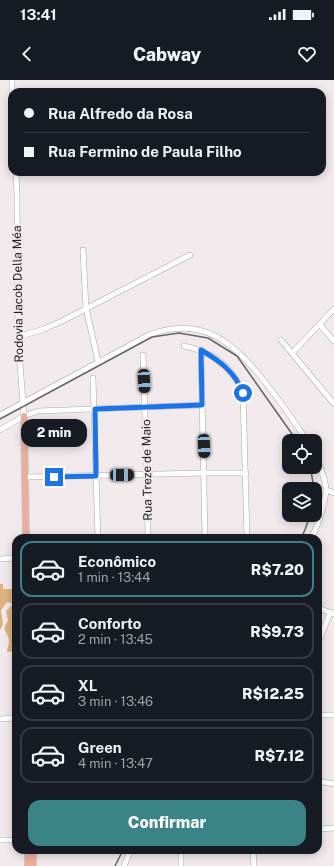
<!DOCTYPE html>
<html lang="pt">
<meta charset="utf-8">
<style>
:root{--surface:#171b24;--page:#20242c;--text:#f1f3f6;--muted:#9ea1a6;--line:#363941;--accent:#3a8387}
body{margin:0;font-family:"Public Sans",sans-serif;background:var(--page);color:var(--text);height:100vh;display:flex;flex-direction:column;font-size:15px;white-space:nowrap}
*{box-sizing:border-box;margin:0}
p{font-size:13px;color:var(--muted)}
.icon{flex:none;width:22px;height:22px;fill:none;stroke:currentColor;stroke-width:2;stroke-linecap:round;stroke-linejoin:round}
.map{position:relative;flex:1;overflow:hidden}
.sheet{position:absolute;left:12px;top:454px;width:310px;height:320px;display:flex;flex-direction:column;background:var(--surface);border-radius:12px;box-shadow:0 2px 10px #0003}
.sheet>*{flex:none}
.top-card{position:absolute;left:8px;top:8px;width:318px;height:88px;border-radius:12px;box-shadow:0 2px 10px #0003;display:grid;align-content:center;height:88px;padding:0 16px;background:var(--surface)}
.controls{position:absolute;left:282px;top:354px;display:grid;gap:8px}
.controls a{display:grid;place-items:center;width:40px;height:40px;border-radius:8px;background:var(--surface);box-shadow:0 2px 10px #0003;font-size:20px}
.end{position:absolute;width:18px;height:18px;margin:-9px;border:5px solid #1a73e8;background:#fff;box-shadow:0 0 0 2px #fff}
.from{border-radius:50%}
.bubble{position:absolute;height:28px;border-radius:12px;background:var(--surface);box-shadow:0 2px 10px #0003;font-size:13px;font-weight:800;line-height:28px;text-align:center}
.car{position:absolute;width:12px;height:24px;margin:-12px -6px;border-radius:5px;box-shadow:0 0 3px 1px #0007;background:linear-gradient(#222 24%,#8ab4d8 0 40%,#222 0 76%,#8ab4d8 0 86%,#222 0)}
.top-card b{display:flex;align-items:center;gap:14px;height:38px;font-size:15px}
.top-card b+b{border-top:1px solid var(--line)}
.top-card i{width:10px;height:10px;background:var(--text)}
ul{padding:7px 0 0;list-style:none}
li{display:flex;align-items:center;gap:12px;height:56px;margin:0 8px 6px;padding:0 8px;border:2px solid var(--line);border-radius:12px}
li div{flex:1}
li b{display:block;font-size:15px}
li em{font-style:normal;font-weight:800}
li.active{border-color:var(--accent)}
li>.icon{width:36px;height:36px;stroke-width:1.5}
.primary-button{display:flex;gap:8px;margin-top:auto;padding:8px 16px}
.primary-button a{flex:1;height:46px;border-radius:12px;background:var(--accent);color:#fff;font-size:16px;font-weight:800;line-height:46px;text-align:center}
.status{display:flex;justify-content:space-between;align-items:center;height:28px;padding:0 20px;background:var(--surface);direction:ltr}
.status svg{height:11px;fill:currentColor}
header{display:flex;justify-content:space-between;align-items:center;height:52px;padding:0 16px;background:var(--surface);font-size:18px;font-weight:800}
.map>svg:first-child{display:block}
</style>
<div class="status"><b>13:41</b><svg viewBox="0 0 49 12"><path d="M0 12V9h3v3zM5 12V6h3v6zM10 12V3h3v9zM15 12V0h3v12zM26 1h20v11H26zM47 4h2v5h-2z"/></svg></div>
<header><svg class="icon" aria-label="back" viewBox="0 0 24 24"><path d="M15 5l-7 7 7 7"/></svg>Cabway<svg class="icon" aria-label="heart" viewBox="0 0 24 24"><path d="M12 20l-8-8c-3-5 5-10 8-4 3-6 11-1 8 4z"/></svg></header>
<div class="map">
<svg width="334" height="786" viewBox="0 0 334 786">
<rect width="100%" height="100%" fill="#f1e9eb"/>
<path fill="#dfb180" d="M0,504H3V509H13L16,511V571L7,572C7,568 9,565 9,562C9,552 0,551 8,541L6,531L12,525L11,523L7,522L1,530L3,544L0,550Z"/>
<g fill="none" stroke-linecap="round" stroke-linejoin="round">
<defs>
<g id="minor">
<path d="M12,0V12"/>
<path d="M16,92L17,115L18,257L24,336"/>
<path d="M83,170L86,228L98,281"/>
<path d="M320,245L334,261"/>
<path d="M18,257L44,249L62,241L190,175"/>
<path d="M281,260L334,324"/>
<path d="M184,266C212,272 232,285 243,313L247,458"/>
<path d="M201,270L205,458"/>
<path d="M293,272L334,229"/>
<path d="M143,275L147,394L148,458"/>
<path d="M93,298L98,458"/>
<path d="M0,335L149,255C204,234 237,265 268,306C282,324 295,342 307,361"/>
<path d="M0,350L24,336L38,331L202,325"/>
<path d="M26,397L204,393H246"/>
<path d="M326,410L334,413"/>
<path d="M311,458C318,447 325,423 326,410C326,401 319,384 315,375"/>
<path d="M0,479L16,478"/>
<path d="M318,528L334,534"/>
<path d="M318,563L330,533"/>
<path d="M318,635H334"/>
<path d="M0,639L16,638"/>
<path d="M318,701L334,704"/>
<path d="M318,749L334,748"/>
<path d="M0,760H16"/>
<path d="M181,770V786"/>
<path d="M253,770L254,786"/>
<path d="M124,786L131,770"/>
</g>
<g id="major">
<path d="M24,336L26,458"/>
<path d="M28,770V786"/>
<path d="M33,770V786"/>
</g>
</defs>
<use href="#minor" stroke="#aea6a8" stroke-width="6"/>
<use href="#major" stroke="#cac9c9" stroke-width="8"/>
<use href="#minor" stroke="#fff" stroke-width="5"/>
<use href="#major" stroke="#ecad9c" stroke-width="6"/>
<g stroke="#696565" stroke-width="1.5">
<path d="M0,339L152,257L179,253L208,258L237,276L297,361"/>
<path d="M310,387L311,391L314,409"/>
<path d="M301,458L305,450L310,435"/>
<path d="M115,786L123,770"/>
</g>
</g>
<g fill="none" stroke-linecap="round" stroke-linejoin="round">
<path stroke="#1a73e8" stroke-width="5" d="M54,397L96,396L95,329L202,325L201,270C220,281 235,292 243,313"/>
</g>
<g text-anchor="middle" stroke-width="4" stroke-linejoin="round" paint-order="stroke">
<g font-size="12" fill="#232020" stroke="#f1e9eb">
<text transform="translate(18 214) rotate(-91)" y="4">Rodovia Jacob Della Méa</text>
<text transform="translate(147 390) rotate(-91)" y="4">Rua Treze de Maio</text>
</g>
</g>
</svg>
<div class="controls">
<a><svg class="icon" aria-label="locate" viewBox="0 0 24 24"><circle cx="12" cy="12" r="6"/><path d="M12 2v4M12 18v4M2 12h4M18 12h4"/></svg></a>
<a><svg class="icon" aria-label="layers" viewBox="0 0 24 24"><path d="M12 4l9 5-9 5-9-5zM3 14l9 5 9-5"/></svg></a>
</div>
<i class="end from" style="left:243px;top:313px"></i>
<i class="end" style="left:54px;top:397px"></i>
<div class="bubble" style="left:21px;top:339px;width:66px">2 min</div>
<i class="car" style="left:144px;top:301px;rotate:177deg"></i>
<i class="car" style="left:204px;top:366px;rotate:178deg"></i>
<i class="car" style="left:122px;top:395px;rotate:89deg"></i>
<div class="top-card">
<b><i class="from"></i>Rua Alfredo da Rosa</b>
<b><i></i>Rua Fermino de Paula Filho</b>
</div>
<section class="sheet">
<ul>
<li class="active"><svg class="icon" aria-label="car" viewBox="0 0 24 24"><path d="M5 17H2v-5l4-1 3-4h7l3 4 3 1v5h-3M9 17h6M6 11h13"/><circle cx="7" cy="17" r="2"/><circle cx="17" cy="17" r="2"/></svg><div><b>Econômico</b><p>1 min · 13:44</p></div><em>R$7.20</em></li>
<li><svg class="icon" aria-label="car" viewBox="0 0 24 24"><path d="M5 17H2v-5l4-1 3-4h7l3 4 3 1v5h-3M9 17h6M6 11h13"/><circle cx="7" cy="17" r="2"/><circle cx="17" cy="17" r="2"/></svg><div><b>Conforto</b><p>2 min · 13:45</p></div><em>R$9.73</em></li>
<li><svg class="icon" aria-label="car" viewBox="0 0 24 24"><path d="M5 17H2v-5l4-1 3-4h7l3 4 3 1v5h-3M9 17h6M6 11h13"/><circle cx="7" cy="17" r="2"/><circle cx="17" cy="17" r="2"/></svg><div><b>XL</b><p>3 min · 13:46</p></div><em>R$12.25</em></li>
<li><svg class="icon" aria-label="car" viewBox="0 0 24 24"><path d="M5 17H2v-5l4-1 3-4h7l3 4 3 1v5h-3M9 17h6M6 11h13"/><circle cx="7" cy="17" r="2"/><circle cx="17" cy="17" r="2"/></svg><div><b>Green</b><p>4 min · 13:47</p></div><em>R$7.12</em></li>
</ul>
<div class="primary-button"><a>Confirmar</a></div>
</section>
</div>
